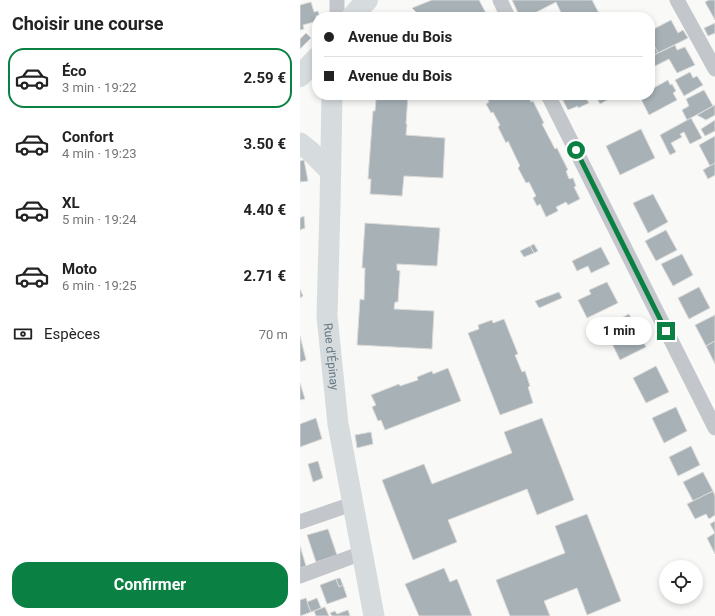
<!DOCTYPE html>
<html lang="fr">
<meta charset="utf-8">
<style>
:root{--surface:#fff;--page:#f6f6f6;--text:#222;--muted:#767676;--line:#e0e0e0;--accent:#0b8043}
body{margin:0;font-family:Roboto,sans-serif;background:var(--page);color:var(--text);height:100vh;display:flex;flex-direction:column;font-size:15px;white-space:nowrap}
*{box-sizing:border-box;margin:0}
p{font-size:13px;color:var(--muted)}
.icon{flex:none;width:22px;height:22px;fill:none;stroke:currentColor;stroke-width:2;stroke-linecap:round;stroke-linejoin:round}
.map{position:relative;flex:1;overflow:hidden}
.drawer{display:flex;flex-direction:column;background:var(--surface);width:300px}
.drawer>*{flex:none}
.guide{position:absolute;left:12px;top:12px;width:343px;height:88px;border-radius:16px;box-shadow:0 2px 6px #0003;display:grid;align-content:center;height:88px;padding:0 12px;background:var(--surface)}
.controls{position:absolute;left:359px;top:560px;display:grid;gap:8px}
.controls a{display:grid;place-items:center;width:44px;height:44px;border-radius:50%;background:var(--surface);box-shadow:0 2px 6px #0003;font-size:20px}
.end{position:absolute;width:18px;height:18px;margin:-9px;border:5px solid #0b8043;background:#fff;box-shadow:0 0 0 2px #fff}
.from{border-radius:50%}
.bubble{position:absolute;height:28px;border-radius:14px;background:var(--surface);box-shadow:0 2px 6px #0003;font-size:13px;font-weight:700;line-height:28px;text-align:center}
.guide b{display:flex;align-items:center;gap:14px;height:38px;font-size:15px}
.guide b+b{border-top:1px solid var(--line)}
.guide i{width:10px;height:10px;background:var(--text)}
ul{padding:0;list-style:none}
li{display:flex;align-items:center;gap:12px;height:60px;margin:0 8px 6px;padding:0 4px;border:2px solid transparent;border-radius:16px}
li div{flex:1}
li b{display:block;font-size:15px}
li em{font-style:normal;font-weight:700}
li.active{border-color:var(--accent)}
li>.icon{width:36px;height:36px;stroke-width:1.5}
h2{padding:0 12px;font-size:18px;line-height:48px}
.pay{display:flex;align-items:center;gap:10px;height:44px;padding:0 12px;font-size:15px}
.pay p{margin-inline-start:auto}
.cta{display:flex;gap:8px;margin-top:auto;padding:8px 12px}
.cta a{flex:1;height:46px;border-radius:16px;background:var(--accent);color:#fff;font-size:16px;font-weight:700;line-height:46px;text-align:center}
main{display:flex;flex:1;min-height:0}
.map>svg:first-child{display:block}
</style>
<main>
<section class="drawer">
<h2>Choisir une course</h2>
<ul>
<li class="active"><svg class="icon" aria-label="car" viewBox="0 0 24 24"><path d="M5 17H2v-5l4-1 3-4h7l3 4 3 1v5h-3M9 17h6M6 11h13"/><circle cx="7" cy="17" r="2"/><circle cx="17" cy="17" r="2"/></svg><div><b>Éco</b><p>3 min · 19:22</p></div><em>2.59 €</em></li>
<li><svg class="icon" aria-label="car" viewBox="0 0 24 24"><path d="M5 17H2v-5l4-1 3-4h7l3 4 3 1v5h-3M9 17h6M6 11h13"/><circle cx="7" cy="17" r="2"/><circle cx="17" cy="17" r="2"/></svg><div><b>Confort</b><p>4 min · 19:23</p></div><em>3.50 €</em></li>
<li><svg class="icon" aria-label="car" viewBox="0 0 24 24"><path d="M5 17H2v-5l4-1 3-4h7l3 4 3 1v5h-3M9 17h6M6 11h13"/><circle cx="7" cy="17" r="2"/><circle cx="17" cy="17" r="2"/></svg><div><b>XL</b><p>5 min · 19:24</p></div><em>4.40 €</em></li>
<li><svg class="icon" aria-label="car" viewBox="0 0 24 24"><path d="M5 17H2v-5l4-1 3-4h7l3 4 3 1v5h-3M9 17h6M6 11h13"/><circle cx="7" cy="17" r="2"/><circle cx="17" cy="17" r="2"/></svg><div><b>Moto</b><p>6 min · 19:25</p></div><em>2.71 €</em></li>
</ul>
<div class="pay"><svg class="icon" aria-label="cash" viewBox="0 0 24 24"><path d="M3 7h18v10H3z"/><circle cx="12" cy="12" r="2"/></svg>Espèces<p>70 m</p></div>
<div class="cta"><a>Confirmer</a></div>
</section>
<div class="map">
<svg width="415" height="616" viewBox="0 0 415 616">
<rect width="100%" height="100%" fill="#f9f9f7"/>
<g fill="#a7b1b6" stroke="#dbdbd9">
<path d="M132,0H179L188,17H111L117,13L112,8Z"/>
<path d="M212,0H292L301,17H263L256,2L227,17H220Z"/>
<path d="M409,0H415V20L405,2Z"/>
<path d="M11,2L14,12L18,11L19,15L16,16L17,21L3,25L4,29L0,30V5Z"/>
<path d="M371,20L378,33L383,30L388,38L358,53L350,38V31Z"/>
<path d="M415,23V33L408,36L404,28Z"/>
<path d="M6,33L11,38L0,49V39Z"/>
<path d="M350,38L358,53L350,57Z"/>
<path d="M375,45L377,50L385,47L395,65L377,73L369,59L355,66L353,64L350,66V57Z"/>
<path d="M390,72L393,78L397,76L403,85L384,96L375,80Z"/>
<path d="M368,80L370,85L372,84L376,91L373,93L377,100L349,115L339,95H350V90Z"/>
<path d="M404,90L413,106L387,120L382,110L389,106L386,99Z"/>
<path d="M74,95H108L106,124H107L106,135L145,138L143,178L104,176L102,196L70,194L71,179H68L73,111H75L76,99H74Z"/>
<path d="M185,95H228L231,102L233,101L244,123L242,124L255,149L257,148L268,170L266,171L269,179L273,178L276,186L274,187L280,199L268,205L266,202L256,207L258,211L246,217L240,204L237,206L233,198L236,196L229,182L226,183L218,168L220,166L208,141L206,143L198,127L200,125L193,112L191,113L186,104L189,102Z"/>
<path d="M260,95H277L278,98L284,95L289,103L278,108V106L268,110Z"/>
<path d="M295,95H316L300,104Z"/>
<path d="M415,105V115L406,120L397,115Z"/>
<path d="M391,118L402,138L390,144L384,132L380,134L382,137L371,143L376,152L370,155L360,135Z"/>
<path d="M415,120V131L405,136L401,129Z"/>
<path d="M341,129L355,158L320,175L306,146Z"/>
<path d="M415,136V163L410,166L399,145Z"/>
<path d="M4,160L8,181L0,182V161Z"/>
<path d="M415,163V175L408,179L403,170Z"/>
<path d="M353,194L368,222L348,233L333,203Z"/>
<path d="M4,216L5,228L0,230V218Z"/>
<path d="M65,223L140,228L137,266L97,264V270L100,271L98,302H95L94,309L134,311L132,349L57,345L60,299L64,300L65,268H62Z"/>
<path d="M366,230L377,250L356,261L345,241Z"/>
<path d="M234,244L238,251L234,253L230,246Z"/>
<path d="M230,246L234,253L224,257L220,251Z"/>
<path d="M301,247L310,264L291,273L288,266L277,271L272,261Z"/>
<path d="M382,254L393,275L373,286L361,264Z"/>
<path d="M307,282L318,303L287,318L278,300L291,294L289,290Z"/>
<path d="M399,287L410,308L389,319L378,298Z"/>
<path d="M0,289L3,296L0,298Z"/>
<path d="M259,292L262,298L239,308L235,301Z"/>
<path d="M329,314L346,347L320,360L304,327Z"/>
<path d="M415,315V341L406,346L395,325Z"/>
<path d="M204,319L218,354L215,355L222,372L225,371L230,386L228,387L233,403L200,415L168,333L179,329L178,325L192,320L193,323Z"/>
<path d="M0,336L6,360L0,362Z"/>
<path d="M415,341V364L406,346Z"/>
<path d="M356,366L369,392L346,403L333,378Z"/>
<path d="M148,368L161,401L85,430L81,420L78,421L72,407L76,405L71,395L99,384L100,386L118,380L117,377L132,371L133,374Z"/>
<path d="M0,383L5,399L0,400Z"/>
<path d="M376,407L387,431L364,443L352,418Z"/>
<path d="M16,418L22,439L0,447V424Z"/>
<path d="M242,418L274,500L237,515L227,489L148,520L157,542L113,560L82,480L124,464L132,484L212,453L204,432Z"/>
<path d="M71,432L73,444L57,448L55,435Z"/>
<path d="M391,446L400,465L378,476L369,457Z"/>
<path d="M18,461L23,478L13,482L8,464Z"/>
<path d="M403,472L413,491L393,501L383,482Z"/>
<path d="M413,491L415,496V515L409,519L406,514L395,519L387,504Z"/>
<path d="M287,514L321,601L287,615L277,588L244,601L250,616H210L196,580L265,553L255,526Z"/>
<path d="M415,521V533L410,524Z"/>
<path d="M28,529L37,555L16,562L7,535Z"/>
<path d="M415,533V554L407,538Z"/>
<path d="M0,546L6,566L0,568Z"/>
<path d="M144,568L150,582L157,579L172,616H119L105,584Z"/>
<path d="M40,578L43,585L39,587L36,579Z"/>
<path d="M36,579L39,587L43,585L47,597L27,604L20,585Z"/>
<path d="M6,598L11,612L0,616V600Z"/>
<path d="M17,598L21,608L11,612L7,602Z"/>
<path d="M25,607L29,616H16L14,611Z"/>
<path d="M48,610L50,616H32L30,613L35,611L37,614Z"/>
</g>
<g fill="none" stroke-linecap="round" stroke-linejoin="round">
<g stroke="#c3c7cb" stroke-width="15">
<path d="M200,0L208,17"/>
<path d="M377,0L415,69"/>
<path d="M37,17V0"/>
<path d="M248,95L415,428"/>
<path d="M0,522L52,504"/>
<path d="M0,576L62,553"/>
</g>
<g stroke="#d6dbde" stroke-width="21">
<path id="s1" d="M32,95L30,206L27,316L38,424L74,616"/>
<path d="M0,143L11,152L30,171"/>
</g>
<g stroke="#d6dbde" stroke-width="22">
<path d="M52,17L67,0"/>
<path d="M0,76L17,58"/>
</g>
</g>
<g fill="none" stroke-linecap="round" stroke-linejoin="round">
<path stroke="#0b8043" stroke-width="5" d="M276,150L366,331"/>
</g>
<g text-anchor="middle" stroke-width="4" stroke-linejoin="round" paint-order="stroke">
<g font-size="12" fill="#657782" stroke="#fff">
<text dy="4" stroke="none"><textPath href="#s1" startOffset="262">Rue d'Épinay</textPath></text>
</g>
</g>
</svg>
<div class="controls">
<a><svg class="icon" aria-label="locate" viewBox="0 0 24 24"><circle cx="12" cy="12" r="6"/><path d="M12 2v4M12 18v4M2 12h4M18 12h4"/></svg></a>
</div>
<i class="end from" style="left:276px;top:150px"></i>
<i class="end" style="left:366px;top:331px"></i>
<div class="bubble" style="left:286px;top:317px;width:66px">1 min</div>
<div class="guide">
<b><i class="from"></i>Avenue du Bois</b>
<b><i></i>Avenue du Bois</b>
</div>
</div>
</main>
